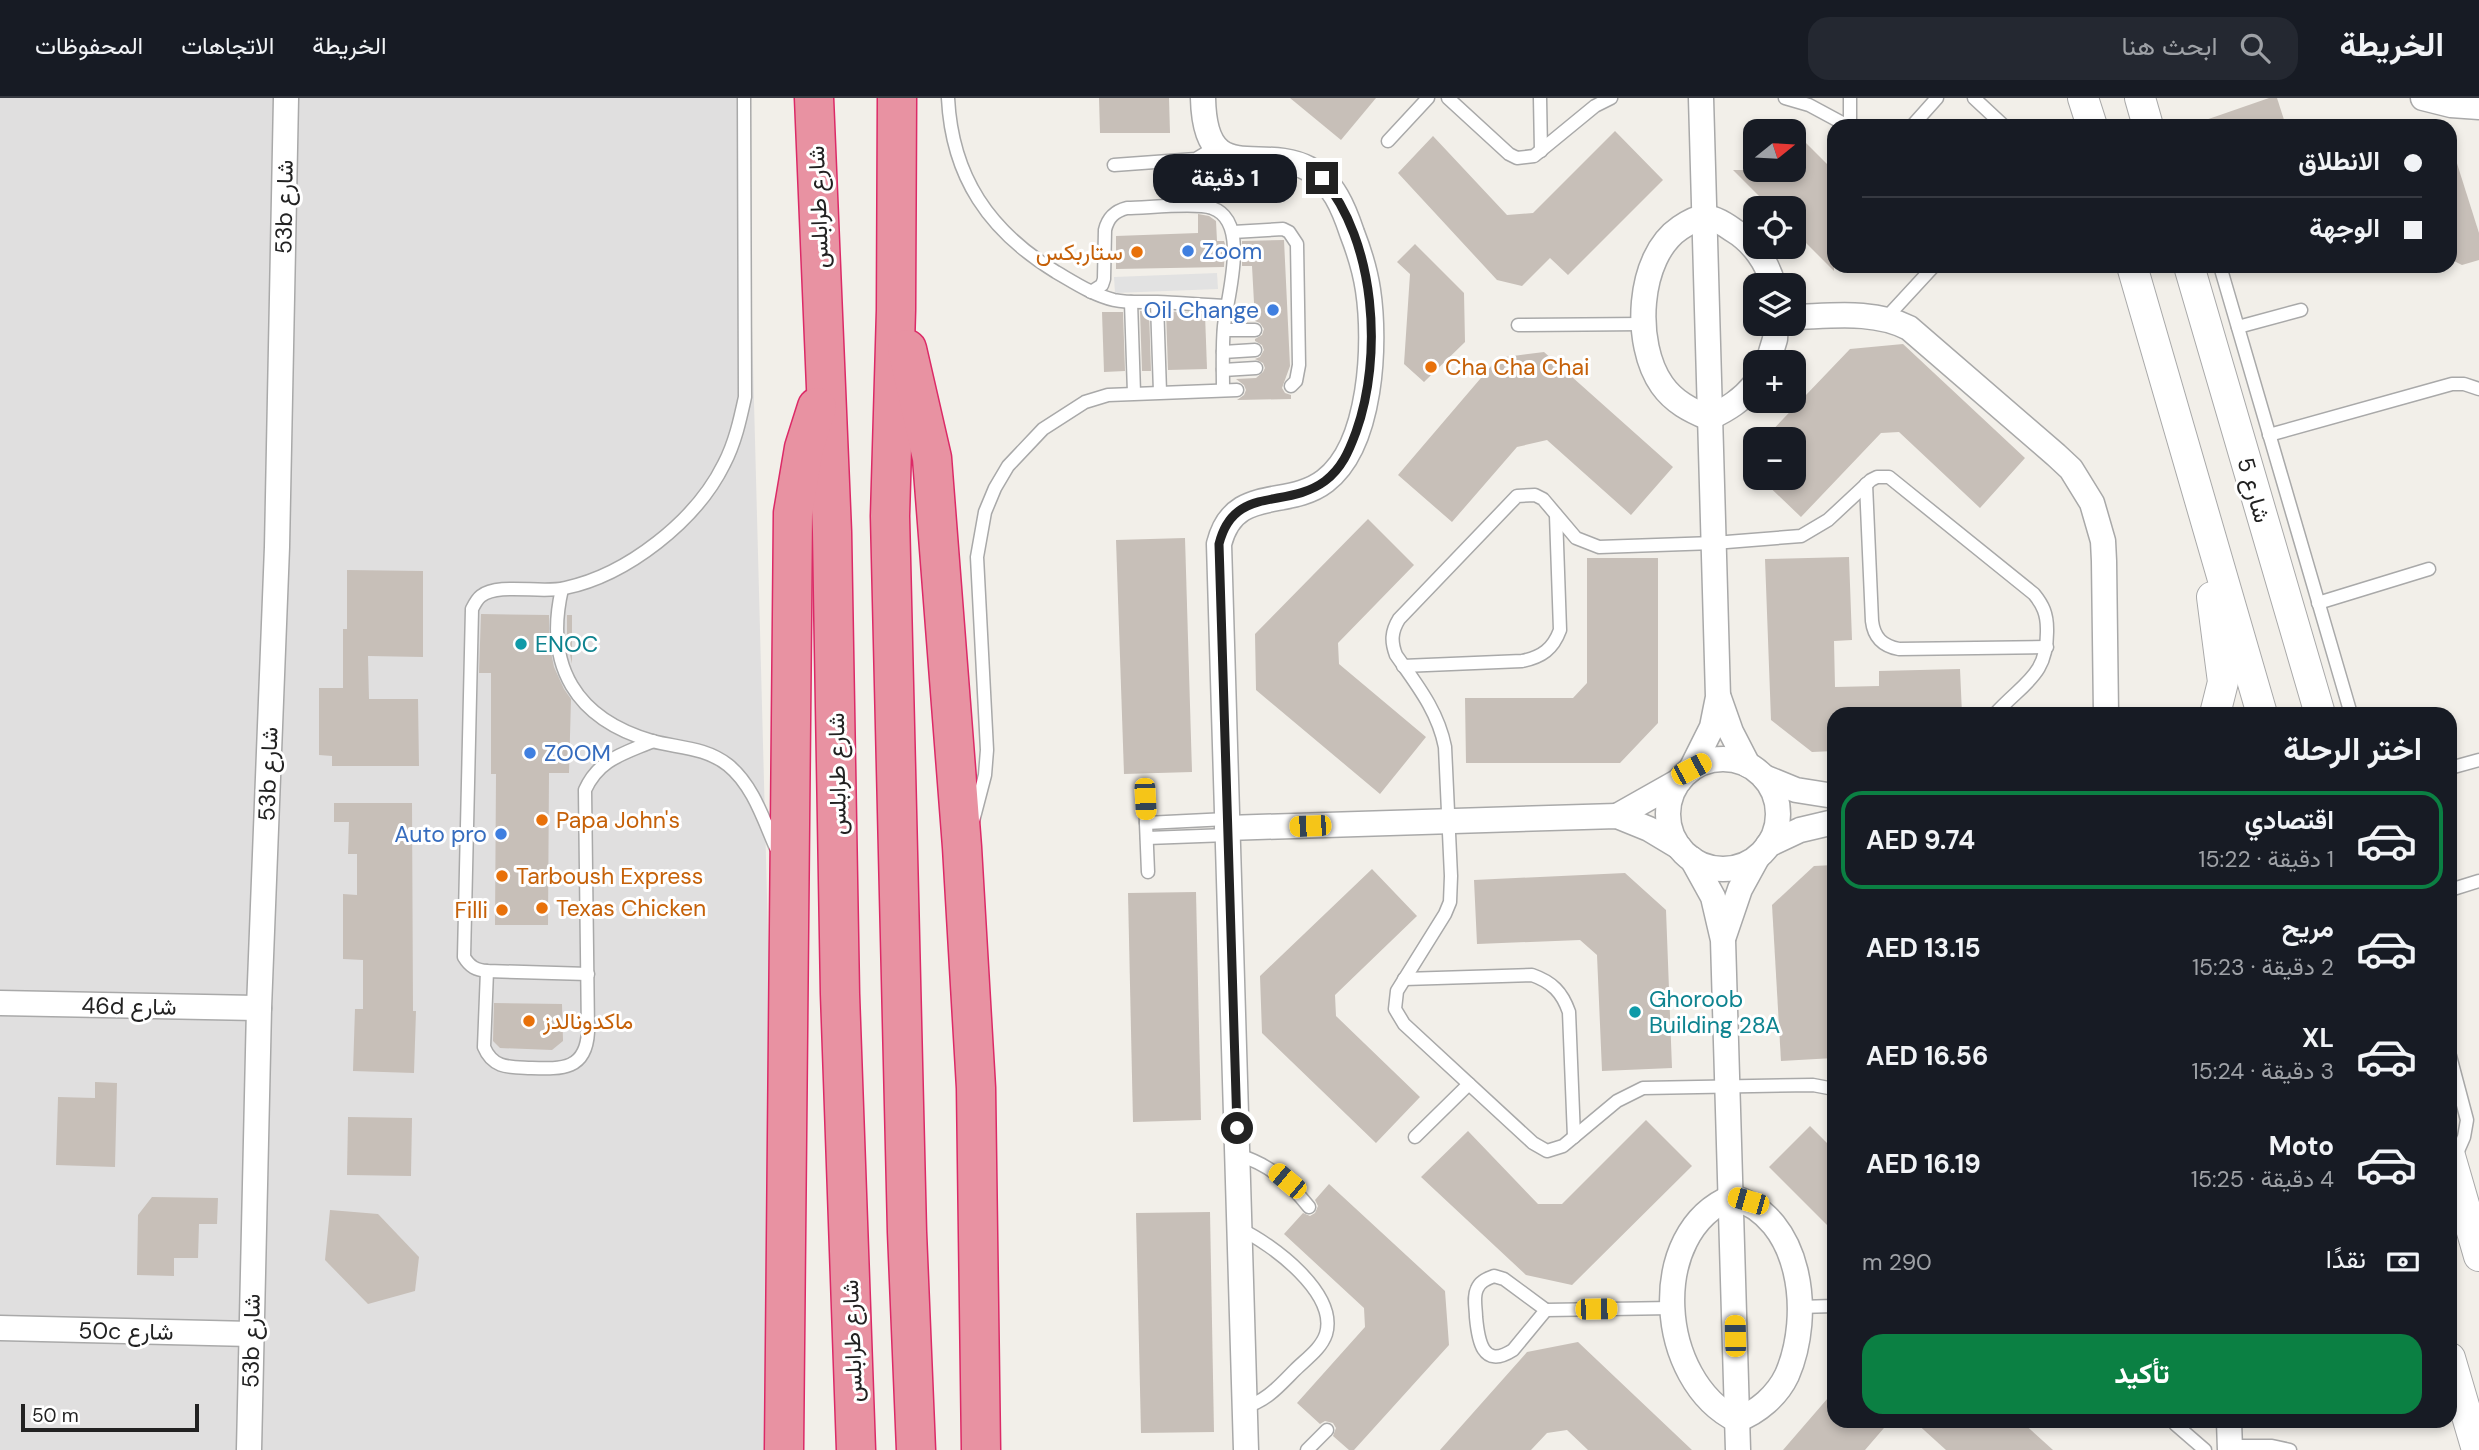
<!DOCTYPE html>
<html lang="ar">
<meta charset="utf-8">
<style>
:root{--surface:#171b24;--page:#242831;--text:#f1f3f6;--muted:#9ea1a6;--line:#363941;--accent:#0b8043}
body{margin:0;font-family:"DM Sans",Vazirmatn,sans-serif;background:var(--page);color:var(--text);direction:rtl;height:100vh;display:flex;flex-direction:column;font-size:26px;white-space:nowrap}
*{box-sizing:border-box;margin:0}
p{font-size:23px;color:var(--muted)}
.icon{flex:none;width:38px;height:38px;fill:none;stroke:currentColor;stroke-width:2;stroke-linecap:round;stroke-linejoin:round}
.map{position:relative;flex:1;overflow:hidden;direction:ltr}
.panel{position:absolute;left:1827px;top:609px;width:630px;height:721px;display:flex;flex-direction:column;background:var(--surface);border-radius:21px;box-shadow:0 4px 10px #0003;direction:rtl}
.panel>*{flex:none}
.banner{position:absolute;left:1827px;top:21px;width:630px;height:154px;border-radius:21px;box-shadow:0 4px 10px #0003;direction:rtl;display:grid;align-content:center;height:154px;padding:0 35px;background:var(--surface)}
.needle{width:46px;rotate:72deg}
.controls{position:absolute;left:1743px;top:21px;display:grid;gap:14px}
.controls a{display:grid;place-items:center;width:63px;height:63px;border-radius:14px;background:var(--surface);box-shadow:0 4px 10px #0003;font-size:35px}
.scale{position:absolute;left:21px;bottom:18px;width:178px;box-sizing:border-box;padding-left:7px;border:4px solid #222;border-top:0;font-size:19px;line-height:24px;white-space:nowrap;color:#222;-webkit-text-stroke:5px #fff;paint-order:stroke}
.end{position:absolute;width:32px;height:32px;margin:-16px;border:9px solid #222;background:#fff;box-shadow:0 0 0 4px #fff}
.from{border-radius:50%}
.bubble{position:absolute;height:49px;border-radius:21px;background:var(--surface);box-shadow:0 4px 10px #0003;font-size:23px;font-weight:700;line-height:49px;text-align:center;direction:rtl}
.car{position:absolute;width:21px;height:42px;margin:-21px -10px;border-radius:9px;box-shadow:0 0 5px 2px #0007;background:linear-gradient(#f5c518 24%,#345 0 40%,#f5c518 0 76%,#345 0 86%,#f5c518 0)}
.banner b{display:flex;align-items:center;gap:24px;height:66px;font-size:26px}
.banner b+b{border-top:2px solid var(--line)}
.banner i{width:18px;height:18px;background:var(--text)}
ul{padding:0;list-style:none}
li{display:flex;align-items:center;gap:21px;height:98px;margin:0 14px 10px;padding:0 21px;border:4px solid transparent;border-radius:21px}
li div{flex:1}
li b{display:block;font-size:26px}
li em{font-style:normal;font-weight:700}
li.on{border-color:var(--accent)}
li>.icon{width:63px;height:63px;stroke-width:1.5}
h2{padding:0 35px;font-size:32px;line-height:84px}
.pay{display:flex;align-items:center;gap:18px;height:77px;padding:0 35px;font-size:26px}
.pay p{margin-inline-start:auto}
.action{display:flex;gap:14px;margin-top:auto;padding:14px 35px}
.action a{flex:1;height:80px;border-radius:21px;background:var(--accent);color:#fff;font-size:28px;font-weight:700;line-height:80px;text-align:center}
header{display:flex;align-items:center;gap:42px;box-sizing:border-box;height:98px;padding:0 35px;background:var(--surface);border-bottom:2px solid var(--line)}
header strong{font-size:33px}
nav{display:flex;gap:38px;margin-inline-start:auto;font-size:24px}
.search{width:490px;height:63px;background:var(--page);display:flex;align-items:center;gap:18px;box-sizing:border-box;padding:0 24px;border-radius:21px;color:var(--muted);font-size:26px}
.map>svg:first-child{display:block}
</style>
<header>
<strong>الخريطة</strong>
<div class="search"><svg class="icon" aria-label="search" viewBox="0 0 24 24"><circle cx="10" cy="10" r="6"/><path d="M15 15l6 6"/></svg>ابحث هنا</div>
<nav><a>الخريطة</a><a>الاتجاهات</a><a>المحفوظات</a></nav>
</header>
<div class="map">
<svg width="2479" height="1352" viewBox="0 0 2479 1352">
<rect width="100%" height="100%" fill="#f2efe9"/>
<path fill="#e0dfdf" d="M0,0H746L768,836L796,1352H0Z"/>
<path fill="#e2e2e2" d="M1217,175L1218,191L1115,195L1114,179Z"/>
<g fill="#c7bfb8">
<path d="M1099,0H1169L1170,35H1100Z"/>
<path d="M1290,0H1376L1341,42Z"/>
<path d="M2269,0H2277L2286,28H2198L2197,25Z"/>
<path d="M1615,33L1663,82L1568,177L1550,160L1522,188L1497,182L1398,75L1433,38L1507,117L1533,115Z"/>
<path d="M1794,33L1834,73V173L1794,133V110H1771L1733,72H1794Z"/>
<path d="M2454,56L2479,135V162L2462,167L2450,161V57Z"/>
<path d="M1198,86H1215V102L1198,99Z"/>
<path d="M1198,116L1209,118L1216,123L1217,143H1224L1225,146L1224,169L1116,171V138L1198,135Z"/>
<path d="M1284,142L1290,268L1282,290L1285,295L1291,297V301L1237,302L1244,297L1246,292L1244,287L1236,281L1256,280L1263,274L1265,270L1263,265L1255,261L1260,259L1264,252L1262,247L1255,243V241L1262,237L1264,231L1260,225L1255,223L1252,168H1242V143Z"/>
<path d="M1415,146L1464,195L1465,244L1424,284L1404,266L1410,176L1397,164Z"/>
<path d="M1140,213H1149L1151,273H1142Z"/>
<path d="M1166,213L1205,216L1207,271L1168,272Z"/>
<path d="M1102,214H1123L1125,273L1104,274Z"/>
<path d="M1903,246L2025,360L1980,410L1899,334L1881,335L1801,419L1760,380H1794V341H1764L1850,251Z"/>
<path d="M1544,254L1673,369L1631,417L1547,342L1517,349L1452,424L1398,377L1498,260Z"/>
<path d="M1368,421L1414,467L1338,545L1339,566L1426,639L1380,696L1256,592L1255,536Z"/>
<path d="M1185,440L1192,674L1124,676L1116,442Z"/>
<path d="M1849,459L1852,542L1834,543L1835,589L1879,588V573L1960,571L1962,616H1834V653L1812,654L1771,622L1765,461Z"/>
<path d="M1587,460H1658V625L1620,665H1466L1465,600H1573L1587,585Z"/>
<path d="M347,472L423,473V559L368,558L369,601H418L419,668H332V658L319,657V590H343V531H347Z"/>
<path d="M481,516L549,517V544L554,569L564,591L571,601L569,675H549L548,827H495L496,676H491V575H479Z"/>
<path d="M567,517H572V566L567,543Z"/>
<path d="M334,705H412L413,913H416L414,975L353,973L355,911H363V862L343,861V796L357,797V756H348L349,724H334Z"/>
<path d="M1834,767V960L1781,963L1772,807L1814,768Z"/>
<path d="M1372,771L1417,818L1335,897L1336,918L1420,999L1376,1045L1262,935L1260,878Z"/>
<path d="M1625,775L1666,812L1672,970L1602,973L1597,857L1580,842L1477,846L1474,782Z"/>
<path d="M1196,794L1201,1022L1133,1024L1128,795Z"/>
<path d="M494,905L562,906L563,943L552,952L500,950L493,943Z"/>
<path d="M95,984L117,985L115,1069L56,1067L58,999L95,1000Z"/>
<path d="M348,1019L412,1020L411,1078L347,1077Z"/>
<path d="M1646,1022L1692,1068L1572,1187L1526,1177L1421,1079L1468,1033L1538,1106H1562Z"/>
<path d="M1810,1028L1834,1052V1134L1769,1069Z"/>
<path d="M1329,1086L1445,1193L1449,1247L1354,1352H1349L1333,1338L1336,1330L1333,1325L1325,1323L1320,1326L1297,1305L1365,1229L1364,1210L1284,1136L1303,1115L1310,1118L1315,1115L1318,1108L1315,1102Z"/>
<path d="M152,1099L218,1100L217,1126H199L198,1160H174V1178L137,1177L138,1117Z"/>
<path d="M330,1112L378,1116L419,1159L415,1193L368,1206L325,1162Z"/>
<path d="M1210,1114L1214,1334L1141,1335L1136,1115Z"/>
<path d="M1578,1244L1692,1352H1588L1567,1332L1547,1335L1531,1352H1440L1527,1254Z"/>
<path d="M1834,1293V1323H1890L1865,1352H1783Z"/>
<path d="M1914,1323H2021L2053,1352H1946Z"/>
</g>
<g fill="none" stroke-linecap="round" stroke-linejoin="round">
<defs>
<g id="service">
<path d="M948,0C952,79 989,133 1056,174C1075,185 1093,197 1114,202C1128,205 1143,204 1157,204C1180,205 1204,207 1227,208"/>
<path d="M1448,0L1509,56L1517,60L1534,58L1595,8L1611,0"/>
<path d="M1540,0L1541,53"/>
<path d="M1785,0L1809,7L1848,28"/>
<path d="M1850,0V28"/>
<path d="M1974,0L2004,28"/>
<path d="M1912,28L1937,0"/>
<path d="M1388,43L1428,0"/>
<path d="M1114,67L1196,61L1216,49"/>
<path d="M1233,134L1283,131L1289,134L1297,146L1299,267L1296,283L1291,288"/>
<path d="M2220,168L2351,616"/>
<path d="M1091,194L1102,187L1104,181L1105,132C1108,119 1115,113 1127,110C1146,110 1197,104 1212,110C1251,123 1227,199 1224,228C1222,249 1223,271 1223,292"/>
<path d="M1131,204L1134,295"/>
<path d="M1157,205L1160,294"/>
<path d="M1886,220L1934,168"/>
<path d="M1518,227L1644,226"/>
<path d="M2238,229L2301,212"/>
<path d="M1224,232H1255"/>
<path d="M1223,254L1255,252"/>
<path d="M1223,272L1256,270"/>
<path d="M2269,337L2452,286H2464L2479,291"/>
<path d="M1866,386L1872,523C1874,540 1883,548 1899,551L2047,549"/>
<path d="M562,491C544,568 576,621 652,643C678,650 705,649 728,667C753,687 764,723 776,750"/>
<path d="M2318,505L2429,471"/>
<path d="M1403,568L1522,563C1542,559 1553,551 1560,532L1556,417"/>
<path d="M2450,670L2479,662"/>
<path d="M1145,701L1148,774"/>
<path d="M973,723L985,677L987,652L977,459L985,414L995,390L1008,368L1043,331L1085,304L1108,297L1237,292"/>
<path d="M1146,725L1227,721"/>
<path d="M1147,740L1228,737"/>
<path d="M2450,792L2479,783"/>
<path d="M487,873L484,949C493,971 510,969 531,970C562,971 586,972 588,934L585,692C599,661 623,656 653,643"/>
<path d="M588,876L487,873C476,872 470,869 464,859L472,511C474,507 477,501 481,498C499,484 542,496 565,490C627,477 696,423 724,366C735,345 740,322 745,299L744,0"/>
<path d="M1404,881L1532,877C1552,884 1562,894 1569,914L1574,1039"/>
<path d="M2450,958L2467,1022L2464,1039L2454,1062"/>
<path d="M1834,991L1813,987L1643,990L1617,1003L1563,1048L1547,1053L1533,1045L1404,926L1395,911L1397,893L1445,816L1450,804L1451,778L1445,649C1438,613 1417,587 1396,557C1391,544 1391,534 1399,521L1517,398L1535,397L1543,401L1576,440L1599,449L1714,445L1801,438L1828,422L1871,382L1877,379H1889L2034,496C2043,507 2047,516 2047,531C2048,578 2024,584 1995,616"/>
<path d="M1415,1039L1469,986"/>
<path d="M1238,1057C1269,1066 1289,1084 1309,1109"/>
<path d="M1240,1131C1272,1146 1338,1195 1326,1236C1321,1251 1306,1261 1295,1272C1280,1287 1266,1304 1244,1309"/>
<path d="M1494,1178L1504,1181L1546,1212L1513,1252C1482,1272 1478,1241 1476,1219C1476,1210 1473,1199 1477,1191C1480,1183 1487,1181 1494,1178Z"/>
<path d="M1799,1209L1834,1208"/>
<path d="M1546,1212L1672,1210"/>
<path d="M2175,1326L2205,1352"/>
<path d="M2230,1348H2272L2290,1352"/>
<path d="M1307,1352L1327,1332"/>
</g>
<g id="minor">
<path d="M1203,0C1205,92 1260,45 1309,71C1333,83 1344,111 1352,135C1359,153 1365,172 1368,192C1376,245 1372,347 1325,383C1287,412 1234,386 1219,446L1246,1352"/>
<path d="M2423,0L2451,7L2479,9"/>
<path d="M1794,219C1832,218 1874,212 1909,230L2056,357L2071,371L2092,405L2103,443L2104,463L2106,616"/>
<path d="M1768,264L1775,241L1776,226"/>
<path d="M1755,286C1742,302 1728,311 1709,320C1690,312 1674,304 1662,287C1633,246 1637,159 1680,130C1686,126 1696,120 1704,119C1713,119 1726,127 1733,132C1753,144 1768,165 1773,187"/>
<path d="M1719,600L1731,634L1748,667"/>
<circle cx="1723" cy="716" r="55"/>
<path d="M1691,671L1712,629L1718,599L1701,0"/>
<path d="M1764,679L1796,692L1834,698"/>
<path d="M1617,718L1679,683"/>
<path d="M1227,730L1617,718L1649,731L1679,749"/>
<path d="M1768,747L1800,732L1834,724"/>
<path d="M1692,761L1713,799L1723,842L1738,1352"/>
<path d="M1724,838L1740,791L1757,760"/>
<path d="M0,905L259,910"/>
<path d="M1732,1099C1802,1119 1813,1217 1787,1277C1777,1298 1758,1314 1737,1322C1657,1283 1646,1134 1732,1099Z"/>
<path d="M0,1230L251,1236"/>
<path d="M2229,1323L2230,1352"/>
<path d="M249,1352L259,910L277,449L286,0"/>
</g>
<g id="tertiary">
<path d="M2083,0L2092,28"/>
<path d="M2140,0L2148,28"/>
<path d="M2132,168L2262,616"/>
<path d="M2189,168L2320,616"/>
<path d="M2212,499L2223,584L2215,616"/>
<path d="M2450,1058L2479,1158"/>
<path d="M2450,1260L2477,1352"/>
</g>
<g id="motorway">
<path d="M814,0L832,434L840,896L856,1352"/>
<path d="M897,0L896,212L890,418L907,1134L916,1352"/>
<path d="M907,251L932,360L962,749L976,990L981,1352"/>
<path d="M784,1352L793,415L804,350L817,309"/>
</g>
</defs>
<use href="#service" stroke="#a9a9a9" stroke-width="15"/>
<use href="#minor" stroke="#a9a9a9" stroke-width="27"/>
<use href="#tertiary" stroke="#a9a9a9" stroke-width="32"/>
<use href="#motorway" stroke="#dc2a67" stroke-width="41"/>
<use href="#service" stroke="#fff" stroke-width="12"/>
<use href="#minor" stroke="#fff" stroke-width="24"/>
<use href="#tertiary" stroke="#fff" stroke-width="30"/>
<use href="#motorway" stroke="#e892a2" stroke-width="38"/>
</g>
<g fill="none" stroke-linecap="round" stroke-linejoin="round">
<path stroke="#222" stroke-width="9" d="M1237,1030L1219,446C1234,386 1286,412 1325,383C1342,370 1349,353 1356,334C1383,259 1376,143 1322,80"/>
</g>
<g fill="#3f7fe0" stroke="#fff" stroke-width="2.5">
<circle cx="1188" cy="153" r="7"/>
<circle cx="1273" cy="212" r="7"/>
<circle cx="530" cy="655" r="7"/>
<circle cx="501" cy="736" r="7"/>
</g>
<g fill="#e8710a" stroke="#fff" stroke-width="2.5">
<circle cx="1137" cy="154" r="7"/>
<circle cx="1431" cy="269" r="7"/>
<circle cx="542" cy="722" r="7"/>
<circle cx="502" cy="778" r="7"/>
<circle cx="542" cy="810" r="7"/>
<circle cx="502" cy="812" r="7"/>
<circle cx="529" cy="923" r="7"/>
</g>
<g fill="#0f9aa8" stroke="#fff" stroke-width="2.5">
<circle cx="521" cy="546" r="7"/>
<circle cx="1635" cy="914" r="7"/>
</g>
<g text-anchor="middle" stroke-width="6" stroke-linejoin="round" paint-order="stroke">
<g font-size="23" fill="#222" stroke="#fff">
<text transform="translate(284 109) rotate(-89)" y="8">53b شارع</text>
<text transform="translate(818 109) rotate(-92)" y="8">شارع طرابلس</text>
<text transform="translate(2254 392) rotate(74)" y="8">شارع 5</text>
<text transform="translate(268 676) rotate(-88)" y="8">53b شارع</text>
<text transform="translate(837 676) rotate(-91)" y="8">شارع طرابلس</text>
<text transform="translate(129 908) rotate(1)" y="8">46d شارع</text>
<text transform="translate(126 1233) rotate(1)" y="8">50c شارع</text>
<text transform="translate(251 1243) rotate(-89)" y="8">53b شارع</text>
<text transform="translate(852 1243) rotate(-92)" y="8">شارع طرابلس</text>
</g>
<g font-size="23" fill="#366cbe" stroke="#fff" text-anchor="start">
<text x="1202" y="161">Zoom</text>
<text x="1259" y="220" text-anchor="end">Oil Change</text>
<text x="544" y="663">ZOOM</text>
<text x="487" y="744" text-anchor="end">Auto pro</text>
</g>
<g font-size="23" fill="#c56008" stroke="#fff" text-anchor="start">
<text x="1123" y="162" text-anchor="end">ستاربكس</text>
<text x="1445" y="277">Cha Cha Chai</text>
<text x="556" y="730">Papa John's</text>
<text x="516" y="786">Tarboush Express</text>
<text x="556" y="818">Texas Chicken</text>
<text x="488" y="820" text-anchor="end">Filli</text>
<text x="543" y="931">ماكدونالدز</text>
</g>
<g font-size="23" fill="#0d838f" stroke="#fff" text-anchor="start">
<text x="535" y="554">ENOC</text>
<text x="1649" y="909">Ghoroob<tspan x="1649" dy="26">Building 28A</tspan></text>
</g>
</g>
</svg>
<div class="controls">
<a><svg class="needle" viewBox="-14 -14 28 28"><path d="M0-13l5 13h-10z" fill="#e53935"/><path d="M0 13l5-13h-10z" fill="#9ea1a6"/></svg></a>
<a><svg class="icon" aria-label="locate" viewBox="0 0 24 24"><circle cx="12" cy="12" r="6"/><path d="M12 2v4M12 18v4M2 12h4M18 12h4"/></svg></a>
<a><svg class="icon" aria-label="layers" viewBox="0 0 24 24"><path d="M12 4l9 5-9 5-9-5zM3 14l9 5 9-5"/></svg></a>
<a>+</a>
<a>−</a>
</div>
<div class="scale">50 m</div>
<i class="end from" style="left:1237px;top:1030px"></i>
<i class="end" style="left:1322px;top:80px"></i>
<div class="bubble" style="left:1153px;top:56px;width:144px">1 دقيقة</div>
<i class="car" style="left:1691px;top:671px;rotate:62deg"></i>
<i class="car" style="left:1145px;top:701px;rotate:177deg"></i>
<i class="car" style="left:1310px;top:728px;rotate:268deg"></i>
<i class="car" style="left:1287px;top:1083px;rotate:310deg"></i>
<i class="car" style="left:1748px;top:1103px;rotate:286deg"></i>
<i class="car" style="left:1596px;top:1211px;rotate:89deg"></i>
<i class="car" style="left:1735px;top:1238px;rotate:359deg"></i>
<div class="banner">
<b><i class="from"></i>الانطلاق</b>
<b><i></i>الوجهة</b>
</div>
<section class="panel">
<h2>اختر الرحلة</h2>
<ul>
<li class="on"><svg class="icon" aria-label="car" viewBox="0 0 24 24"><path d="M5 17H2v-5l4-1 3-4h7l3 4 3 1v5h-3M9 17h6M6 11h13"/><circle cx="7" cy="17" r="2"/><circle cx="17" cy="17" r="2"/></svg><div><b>اقتصادي</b><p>1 دقيقة · 15:22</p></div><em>AED 9.74</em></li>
<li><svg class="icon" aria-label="car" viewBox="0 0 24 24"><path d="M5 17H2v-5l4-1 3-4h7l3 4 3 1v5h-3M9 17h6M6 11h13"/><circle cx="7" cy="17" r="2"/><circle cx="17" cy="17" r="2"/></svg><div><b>مريح</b><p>2 دقيقة · 15:23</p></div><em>AED 13.15</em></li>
<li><svg class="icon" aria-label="car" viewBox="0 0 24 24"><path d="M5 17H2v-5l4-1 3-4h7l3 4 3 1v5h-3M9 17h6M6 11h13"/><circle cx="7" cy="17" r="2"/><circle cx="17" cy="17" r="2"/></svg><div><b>XL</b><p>3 دقيقة · 15:24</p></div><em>AED 16.56</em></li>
<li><svg class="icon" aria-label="car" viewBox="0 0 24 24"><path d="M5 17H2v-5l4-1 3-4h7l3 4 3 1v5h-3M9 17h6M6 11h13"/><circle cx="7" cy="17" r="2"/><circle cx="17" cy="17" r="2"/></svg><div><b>Moto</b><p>4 دقيقة · 15:25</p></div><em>AED 16.19</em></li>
</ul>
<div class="pay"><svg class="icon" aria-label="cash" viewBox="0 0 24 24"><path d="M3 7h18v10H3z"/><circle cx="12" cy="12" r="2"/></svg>نقدًا<p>290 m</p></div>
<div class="action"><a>تأكيد</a></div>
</section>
</div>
